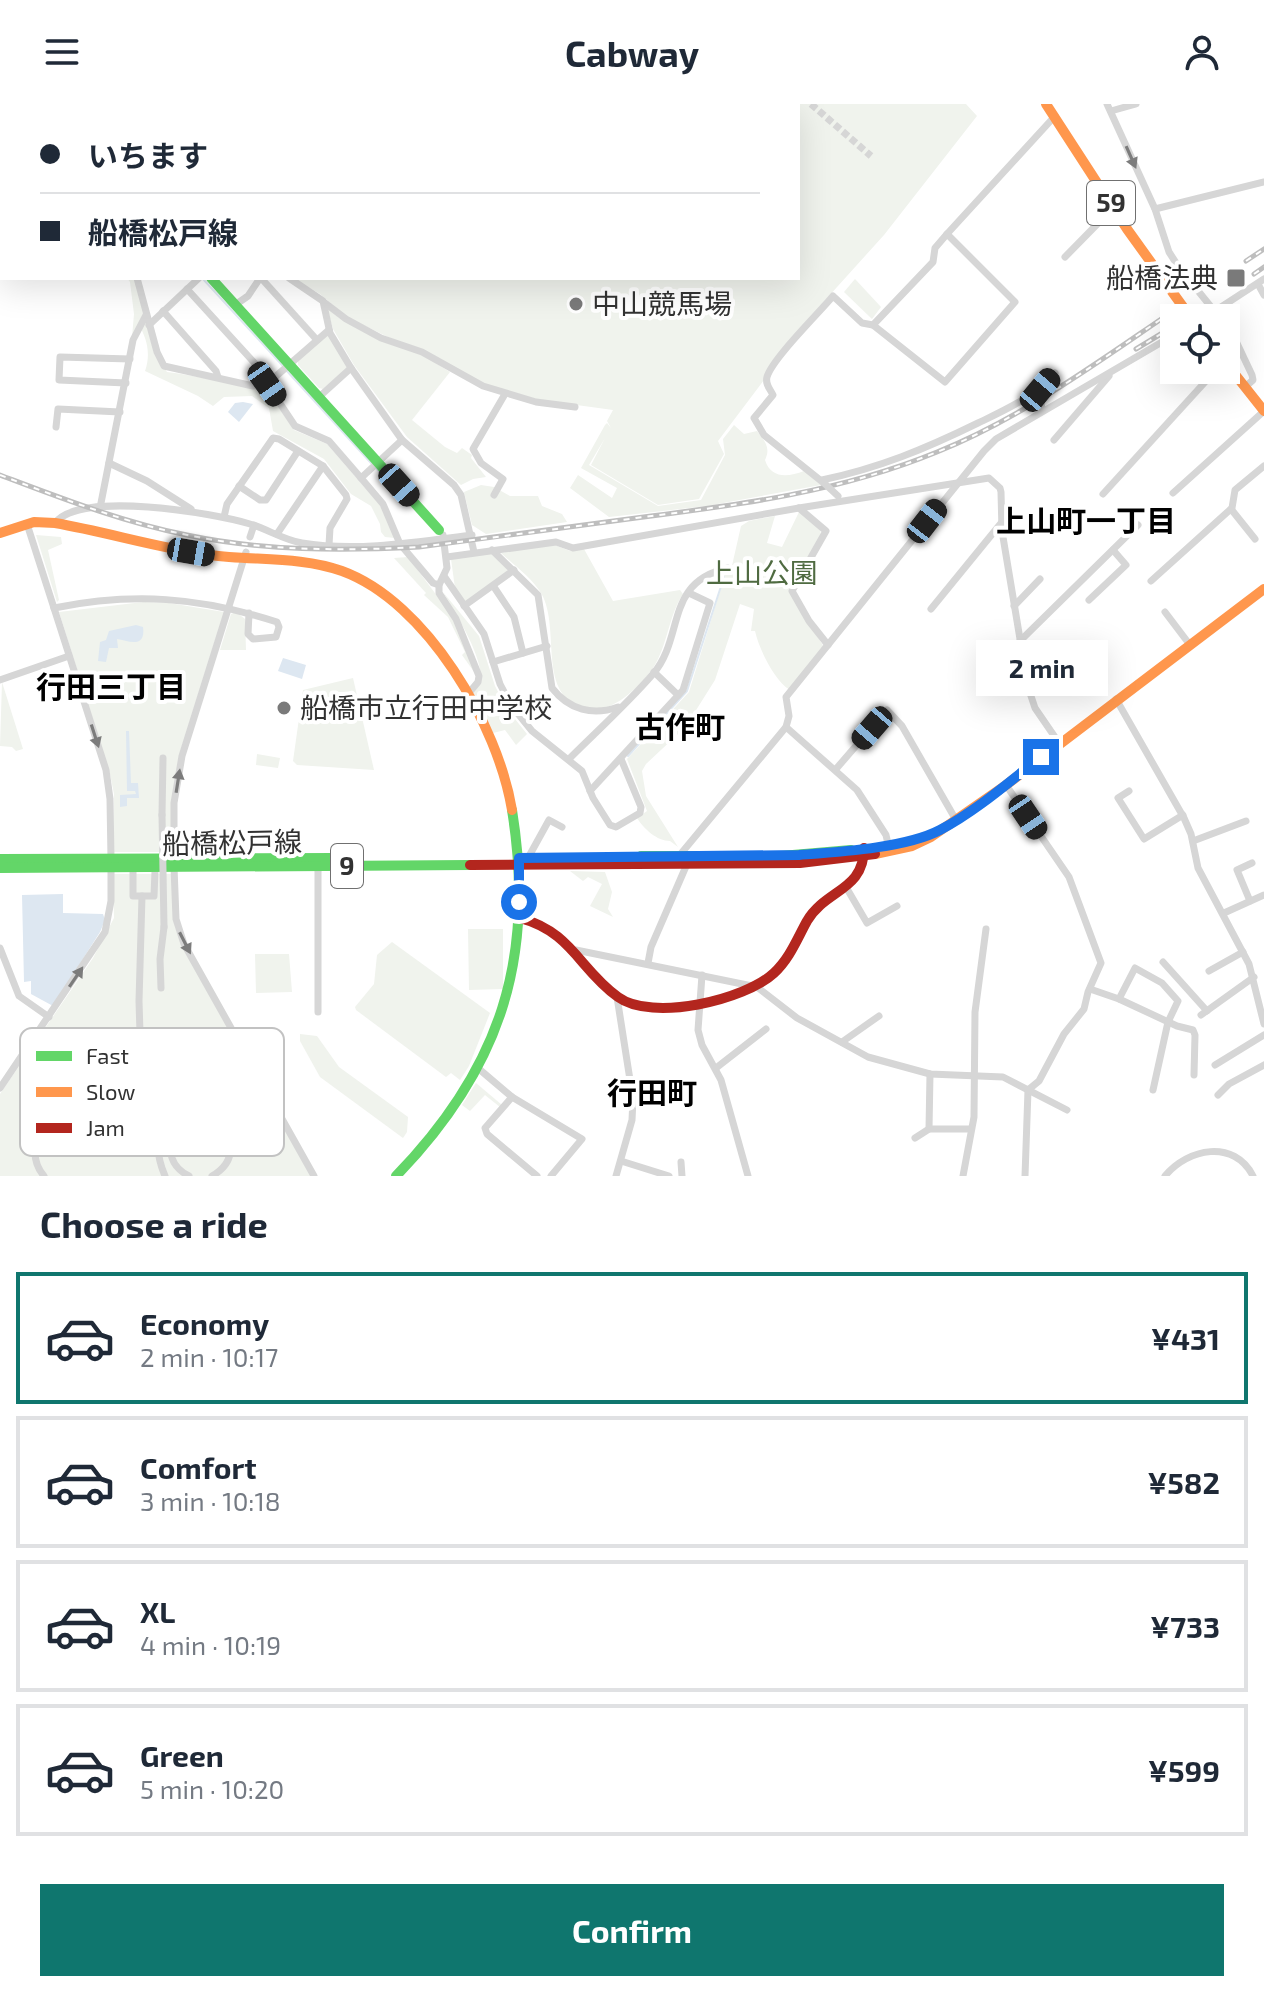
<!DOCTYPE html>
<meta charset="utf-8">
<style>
:root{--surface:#fff;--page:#f2f2f3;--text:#1f2937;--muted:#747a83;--line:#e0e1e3;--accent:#0f766e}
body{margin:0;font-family:"Exo 2","Noto Sans JP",sans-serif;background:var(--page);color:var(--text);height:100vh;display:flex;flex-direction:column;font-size:30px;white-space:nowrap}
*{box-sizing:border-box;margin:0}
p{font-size:26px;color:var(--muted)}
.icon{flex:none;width:44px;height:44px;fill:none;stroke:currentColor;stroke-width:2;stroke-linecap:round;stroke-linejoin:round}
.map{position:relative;height:1072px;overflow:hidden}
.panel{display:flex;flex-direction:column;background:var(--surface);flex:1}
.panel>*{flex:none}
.hud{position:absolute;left:0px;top:0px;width:800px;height:176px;box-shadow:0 8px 32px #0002;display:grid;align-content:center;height:176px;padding:0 40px;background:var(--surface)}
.fabs{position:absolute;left:1160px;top:200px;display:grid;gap:16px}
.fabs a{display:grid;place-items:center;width:80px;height:80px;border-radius:0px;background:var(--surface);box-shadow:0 8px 32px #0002;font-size:40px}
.end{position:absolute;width:36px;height:36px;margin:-18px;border:10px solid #1a73e8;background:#fff;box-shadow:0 0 0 4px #fff}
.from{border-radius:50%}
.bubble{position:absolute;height:56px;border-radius:0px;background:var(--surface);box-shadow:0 8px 32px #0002;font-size:26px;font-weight:700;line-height:56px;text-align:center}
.car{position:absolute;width:24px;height:48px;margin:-24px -12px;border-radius:10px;box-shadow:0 0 6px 2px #0007;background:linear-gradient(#222 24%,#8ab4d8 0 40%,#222 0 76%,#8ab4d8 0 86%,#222 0)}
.hud b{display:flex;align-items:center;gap:28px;height:76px;font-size:30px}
.hud b+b{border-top:2px solid var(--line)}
.hud i{width:20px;height:20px;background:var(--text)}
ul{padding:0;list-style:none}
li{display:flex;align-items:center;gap:24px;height:132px;margin:0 16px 12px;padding:0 24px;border:4px solid var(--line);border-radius:0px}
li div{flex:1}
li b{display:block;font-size:30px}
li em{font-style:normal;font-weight:700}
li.on{border-color:var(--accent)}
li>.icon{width:72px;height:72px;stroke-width:1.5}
h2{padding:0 40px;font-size:36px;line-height:96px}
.action{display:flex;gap:16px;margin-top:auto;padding:16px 40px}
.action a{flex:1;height:92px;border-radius:0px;background:var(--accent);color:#fff;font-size:32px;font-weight:700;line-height:92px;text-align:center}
header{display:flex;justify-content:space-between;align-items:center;height:104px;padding:0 40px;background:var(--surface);font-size:36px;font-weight:700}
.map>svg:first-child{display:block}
</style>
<header><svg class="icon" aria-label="menu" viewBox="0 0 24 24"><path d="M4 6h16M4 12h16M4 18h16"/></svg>Cabway<svg class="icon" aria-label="person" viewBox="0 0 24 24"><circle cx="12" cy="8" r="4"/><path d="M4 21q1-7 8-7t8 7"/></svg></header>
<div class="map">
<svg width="1264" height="1072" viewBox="0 0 1264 1072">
<rect width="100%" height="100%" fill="#fff"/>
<g fill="#f0f3ed">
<path d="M192,0H966L977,12L884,131L819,203L718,337L724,350L699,395L658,401L591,361L605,334L589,361L658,402L701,396L725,351L723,335L734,321L744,330L757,327C765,337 771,344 765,356C771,375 788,373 804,367L821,381L707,402L609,413L570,384L578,371L612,394L617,384L581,364L605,321L607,319L611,324L607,317L613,306L540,296L484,280L347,213L320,190L293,174H798V2Z"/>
<path d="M127,174H134L136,178L154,249L167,268C201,272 233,282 266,285L294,326L327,340L380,401L395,434L385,433L381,428L380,420L371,402L351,390L324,355L273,327L269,304L252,292L224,293L213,302L198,292L145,267C151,250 147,235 139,221L132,233L134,210L130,178Z"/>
<path d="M855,175L881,203L872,215L844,188Z"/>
<path d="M327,204L339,214L421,250L450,268L412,316L445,343L457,349L462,344L472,351L471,354L486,373L473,375L461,381L407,333L354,261L333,225Z"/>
<path d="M328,229L348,263L323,285L319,284L298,261V256Z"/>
<path d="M481,381L494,383L510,392H538L542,402L562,410L567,418L486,430L472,421L464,388Z"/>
<path d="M799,408L820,425L821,431L790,482L789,488L824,543L790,586C774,576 759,545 755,527H751L754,505L740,500L715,576L693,611V616L646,660L642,667L646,692L678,743L670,737C657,737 644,725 637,714L647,707L627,655L689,588L723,477L712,472L731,466L741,422L749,417L775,412L767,439L782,443Z"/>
<path d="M36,431L61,433L62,440L48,446L59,496L57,498Z"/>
<path d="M552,440L570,447L584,445L613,497L680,486L683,490C668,513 668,541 653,564C641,581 616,606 595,605C532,601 563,526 541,489C532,474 514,461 501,449Z"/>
<path d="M490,449L508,463L507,468L465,498L455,484L451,455Z"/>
<path d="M408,453L455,516L477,572L462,551L465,548L448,513L424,491L426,489L394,454Z"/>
<path d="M443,488L479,532L495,582L507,605L527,630L516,641L505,626L493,629L473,589C477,584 481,579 481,572C479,546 456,510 443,488Z"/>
<path d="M143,498L169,499L224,508L180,648L172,692V748H113L114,690L110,670L59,508Z"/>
<path d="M236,508L245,515L246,546H220L231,510Z"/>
<path d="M353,574L374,666L297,661L293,657L303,586Z"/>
<path d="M2,578L23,645L16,647L12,643L0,642Z"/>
<path d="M257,650L280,654L278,664L256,661Z"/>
<path d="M570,767L605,768L612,788L608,805L613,813L590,802L602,780L588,773L583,777Z"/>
<path d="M113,770H173L176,826L311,1072H0V990L93,854L114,814Z"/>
<path d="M468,825H503V885L469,886Z"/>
<path d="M392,838L490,909L469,962L460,976L451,969L446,973L356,906L355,903L374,880L377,851Z"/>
<path d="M255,850H289L292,888L256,889Z"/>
<path d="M300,930L317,932L339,963L408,1013L407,1028L403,1034L320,973L300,937Z"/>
<path d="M476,979L502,1001L500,1003L485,991L470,1007L462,1001Z"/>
</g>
<g fill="#dde7f1">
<path d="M243,298L253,300L239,318L228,308L235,299Z"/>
<path d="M136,521L143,523C146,545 128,537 117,535L118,544H109L106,558L98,557L100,538L106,536L109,527Z"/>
<path d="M283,554L306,561L302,575L278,567Z"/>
<path d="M126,627H129L131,679H138L139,694H127V702L120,703V691L136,690L135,687H127Z"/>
<path d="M63,790V809L103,810L105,816L100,828L53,902L31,890V877L24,878L22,791Z"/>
</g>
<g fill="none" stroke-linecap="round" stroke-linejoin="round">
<g stroke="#dde7f1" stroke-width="2">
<path d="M44,0L46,2"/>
<path d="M203,175L282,261"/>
<path d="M286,266L371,359"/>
<path d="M376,364L401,391"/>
<path d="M628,652L687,587L724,473"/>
</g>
<path stroke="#d6d6d6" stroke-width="7" stroke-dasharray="7 3.5" stroke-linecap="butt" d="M811,0L871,52"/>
<g stroke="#d6d6d6" stroke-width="7">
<path d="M2,0L8,2"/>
<path d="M127,0L131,2"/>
<path d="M1107,0L1155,105L1169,148L1178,162L1220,214"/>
<path d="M32,2L33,0"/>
<path d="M1111,7L1136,0"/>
<path d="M0,53L2,54"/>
<path d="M0,80L2,74"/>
<path d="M1155,105L1264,78"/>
<path d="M1065,153L1114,103"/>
<path d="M137,174L157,248L164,262L253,282L267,280"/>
<path d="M261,174L317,236"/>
<path d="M289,174L323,197L330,229L351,264L402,336L454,381L461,391L474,448"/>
<path d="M1258,180L1264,191"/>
<path d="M187,185L271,277"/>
<path d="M325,199L346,215L381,234L422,248L483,282L536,298L575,303"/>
<path d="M235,201L248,192L260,174"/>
<path d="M163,207L216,267L218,273"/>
<path d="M1215,207L1264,175"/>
<path d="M149,221L199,174"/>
<path d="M873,221L933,158L935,144L947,130L1055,12"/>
<path d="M1226,222L1235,235L1252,271L1253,276L1245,283"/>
<path d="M329,226L267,280L295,322L329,337L361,374L383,400L400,440L433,479L439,481"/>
<path d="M126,279L59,276L60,253L130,255"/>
<path d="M319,293L351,264"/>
<path d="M56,323L58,305L120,308"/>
<path d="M1054,336L1109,272"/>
<path d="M109,359L147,377L191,405"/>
<path d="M361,374L402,336"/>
<path d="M822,376C879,364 925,345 978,319C1007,305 1034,293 1055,269"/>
<path d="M825,380L764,331L754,314L773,291C770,285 765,280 767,273C772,255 819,209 833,192L862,219L873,221L945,278L1015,198L947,130"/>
<path d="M239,382L260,396H266L298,347"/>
<path d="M1173,389L1264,307"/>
<path d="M1103,390L1216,266"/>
<path d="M494,391L503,375L481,359L473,345L505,290"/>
<path d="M100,404L133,236L146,211"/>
<path d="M799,404L826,427L792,487L809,517L828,541"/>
<path d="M1231,405L1255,435"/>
<path d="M224,413L227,400L273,334L279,335L323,362L346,391L347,395L330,424L329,441"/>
<path d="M55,419C80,386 213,409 250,420C267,425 284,436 302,439C357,448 417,438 472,431"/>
<path d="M27,420L106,666L110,695L111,755"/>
<path d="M277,430L323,362"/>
<path d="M443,431L447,464L439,481V489L456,515L479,572L478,578L468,590"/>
<path d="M250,433L254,421"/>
<path d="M492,446L538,491L552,584C569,606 593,612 618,603"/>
<path d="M447,453L556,438L573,444L799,404L989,374L1000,384L1001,388L1002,427L1028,583L1035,604L1059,639"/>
<path d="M444,472L484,530L500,580L511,601L532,627L582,667L593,694L610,721L616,723L640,709L641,703L621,655"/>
<path d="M1151,477L1232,404L1235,386L1264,362"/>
<path d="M494,483L514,513L523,549"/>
<path d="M1089,496L1126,461L1113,446"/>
<path d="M464,502L514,466"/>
<path d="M1014,502L1040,475"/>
<path d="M54,504C133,488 200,493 277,518L279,523L276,533L253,535L248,530L249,509"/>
<path d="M931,505L1002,418"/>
<path d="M1165,508L1190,541"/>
<path d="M1020,537L1138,421"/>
<path d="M493,558L547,542"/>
<path d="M654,568L678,591"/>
<path d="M0,576L69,552"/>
<path d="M1116,595L1184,714L1191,730L1198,764L1249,860L1264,920"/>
<path d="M786,623L857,686L886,731L888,740"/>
<path d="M569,655C597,627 627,600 653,570C685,533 664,478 728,464"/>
<path d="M836,665L887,606L902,622L956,716"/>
<path d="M1006,681L1069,773L1101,859L1088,888L1084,905L1064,930L1039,977L1028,986L1025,1072"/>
<path d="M590,687L683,586L710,499L689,489"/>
<path d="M1129,687L1118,694L1144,735L1183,711"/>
<path d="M162,711L163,654"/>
<path d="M1193,737L1246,717"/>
<path d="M679,752L786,623L789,612L786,593L984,347L996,335L1174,231"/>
<path d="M174,754V699L182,652L246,448"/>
<path d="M528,754L549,716L562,723"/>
<path d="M318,762V908"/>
<path d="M174,763L176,815L184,840L314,1072"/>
<path d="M133,768V792H142"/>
<path d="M846,783L867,819L897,802"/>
<path d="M1250,797L1237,766L1252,759"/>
<path d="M1224,809L1264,791"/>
<path d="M0,844L19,892L49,913"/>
<path d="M576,846L757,883L797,914L868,953L930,970L1003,973L1067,1006"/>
<path d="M1163,858L1207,907"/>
<path d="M648,859L651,843L687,760"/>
<path d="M1209,867L1243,848"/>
<path d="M702,871L698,926L702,941L721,976L748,1072"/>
<path d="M161,884L160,855L164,823"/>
<path d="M1090,885L1119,895L1177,922L1193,926L1195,931L1194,971"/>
<path d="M1119,895L1135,864L1162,879L1178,897L1168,918L1153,986"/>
<path d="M1201,911L1254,873"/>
<path d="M842,938L879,912"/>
<path d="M141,961L139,897L142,792H154L155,767"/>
<path d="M1215,961L1264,931"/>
<path d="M716,964L766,925"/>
<path d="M479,965L512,993L582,1035L551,1072"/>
<path d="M191,983L206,995L213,1017"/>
<path d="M0,984L105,828L111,797V764"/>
<path d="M1218,991L1229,980L1264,961"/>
<path d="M512,993L485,1024L487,1030L537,1072"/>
<path d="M929,1025L930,970"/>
<path d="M915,1034L929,1025H971"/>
<path d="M621,1057L669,1072"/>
<path d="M681,1058L682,1072"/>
<path d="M44,1072C38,1065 35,1057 35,1048C33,1018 56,1020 74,1004L77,998L67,974L68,969L72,960L85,951H98L129,962L171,958C179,962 185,967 189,976C200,1002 169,1008 161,1028C155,1043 159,1058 165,1072"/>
<path d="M189,1072C181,1068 175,1063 172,1054C158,1013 225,997 230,1041C232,1055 224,1065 212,1072"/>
<path d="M616,1072L632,1016L633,995L617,893"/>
<path d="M963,1072L974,1013L975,908L986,825"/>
<path d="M1165,1072C1188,1044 1234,1035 1253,1072"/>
</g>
<g stroke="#63d668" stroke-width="10">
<path d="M211,174L439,426"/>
<path d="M641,752H731"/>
<path d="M781,752L851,746"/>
<path d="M0,755L335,754"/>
<path d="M0,764L470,761"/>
<path d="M396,1072C500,965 536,855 512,706"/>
</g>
<g stroke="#ff974d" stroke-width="10">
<path d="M1046,0L1127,125L1191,214"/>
<path d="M1226,259L1264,307"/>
<path d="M0,429L34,418L55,419C107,428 158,444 210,451C254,457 300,452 342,467C427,498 498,621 512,706"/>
<path d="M875,750L912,742L931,733L1006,681L1264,485"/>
</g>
<g stroke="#b3261e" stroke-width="10">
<path d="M53,0L54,2"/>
<path d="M470,761L800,759L875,750"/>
<path d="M520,814C572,828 579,865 618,893C652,918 745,896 774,869C790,854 797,835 807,817C826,785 864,787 864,744"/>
</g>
<defs>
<g id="rail">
<path d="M1246,157L1264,145"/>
<path d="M1254,170L1264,163"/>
<path d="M1136,245L1174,222"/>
<path d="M0,371C61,394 122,418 187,431C263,447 341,447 419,443C491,434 563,424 636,414C739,401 840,388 937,348C1024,313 1099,257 1176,205"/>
</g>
</defs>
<use href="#rail" stroke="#bebebe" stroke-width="5"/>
<use href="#rail" stroke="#fff" stroke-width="2" stroke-dasharray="6" stroke-linecap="butt"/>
<g stroke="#d6d6d6" stroke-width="7">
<path d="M1040,289L1042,306"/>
<path d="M825,380L838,392"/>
<path d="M162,711L164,823"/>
</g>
</g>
<defs><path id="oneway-solid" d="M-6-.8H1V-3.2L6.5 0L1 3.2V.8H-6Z" transform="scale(2)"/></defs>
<g fill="#7c7c7c">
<use href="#oneway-solid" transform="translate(1131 53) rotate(66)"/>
<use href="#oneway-solid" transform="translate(95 632) rotate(72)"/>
<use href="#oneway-solid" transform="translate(178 677) rotate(-81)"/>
<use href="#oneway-solid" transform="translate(185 839) rotate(63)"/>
<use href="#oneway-solid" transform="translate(76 873) rotate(-56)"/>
</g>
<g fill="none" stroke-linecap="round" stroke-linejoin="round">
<path stroke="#1a73e8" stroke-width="10" d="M519,798V754L799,751C838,748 906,744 940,726C976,707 1009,678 1041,653"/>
</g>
<g fill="#7a7a7a" stroke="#fff" stroke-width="3">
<rect x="1226" y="164" width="20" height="20" rx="4"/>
<circle cx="576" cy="200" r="8"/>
<circle cx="284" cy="604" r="8"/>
</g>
<g text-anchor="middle" stroke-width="8" stroke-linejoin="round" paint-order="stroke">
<g fill="#fff" stroke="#707070" stroke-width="2">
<rect x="1087" y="77" width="48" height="44" rx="6"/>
<rect x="331" y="740" width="32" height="44" rx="6"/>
</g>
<g font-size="26" font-weight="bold" fill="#323232">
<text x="1111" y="108">59</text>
<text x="347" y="771">9</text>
</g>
<g font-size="28" fill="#323232" stroke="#fff" text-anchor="start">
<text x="1218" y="184" text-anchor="end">船橋法典</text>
<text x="592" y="210">中山競馬場</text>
<text x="300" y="614">船橋市立行田中学校</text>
</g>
<g font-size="28" fill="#4f6b41" stroke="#fff">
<text x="762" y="479">上山公園</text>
</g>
<g font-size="28" fill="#323232" stroke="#fff">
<text transform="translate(232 739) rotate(-1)" y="10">船橋松戸線</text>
</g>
<g font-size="30" font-weight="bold" fill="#000" stroke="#fff">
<text x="1086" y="428">上山町一丁目</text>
<text x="111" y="594">行田三丁目</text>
<text x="680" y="634">古作町</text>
<text x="652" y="1000">行田町</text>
</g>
</g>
<rect x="20" y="924" width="264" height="128" rx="12" fill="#fff" stroke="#c2c2c2" stroke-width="2"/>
<rect x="36" y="947" width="36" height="10" fill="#63d668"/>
<rect x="36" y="983" width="36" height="10" fill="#ff974d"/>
<rect x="36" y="1019" width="36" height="10" fill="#b3261e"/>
<g font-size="22" fill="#323232">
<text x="86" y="960">Fast</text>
<text x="86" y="996">Slow</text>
<text x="86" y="1032">Jam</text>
</g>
</svg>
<div class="fabs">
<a><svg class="icon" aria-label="locate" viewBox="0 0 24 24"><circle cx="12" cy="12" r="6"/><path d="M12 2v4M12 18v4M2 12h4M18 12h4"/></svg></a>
</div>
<i class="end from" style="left:519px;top:798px"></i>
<i class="end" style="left:1041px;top:653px"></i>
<div class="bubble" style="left:976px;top:536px;width:132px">2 min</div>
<i class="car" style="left:267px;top:280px;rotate:145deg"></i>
<i class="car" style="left:1040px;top:286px;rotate:40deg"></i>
<i class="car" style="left:399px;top:381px;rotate:138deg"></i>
<i class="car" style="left:927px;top:417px;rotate:38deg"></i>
<i class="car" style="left:191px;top:448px;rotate:100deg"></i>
<i class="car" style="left:872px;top:624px;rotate:221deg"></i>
<i class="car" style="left:1028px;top:713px;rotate:146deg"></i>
<div class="hud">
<b><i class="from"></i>いちます</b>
<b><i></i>船橋松戸線</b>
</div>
</div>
<section class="panel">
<h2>Choose a ride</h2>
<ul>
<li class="on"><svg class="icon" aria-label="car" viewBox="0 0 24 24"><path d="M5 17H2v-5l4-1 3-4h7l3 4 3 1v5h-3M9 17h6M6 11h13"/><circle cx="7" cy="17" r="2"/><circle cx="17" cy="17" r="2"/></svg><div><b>Economy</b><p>2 min · 10:17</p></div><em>¥431</em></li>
<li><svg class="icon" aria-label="car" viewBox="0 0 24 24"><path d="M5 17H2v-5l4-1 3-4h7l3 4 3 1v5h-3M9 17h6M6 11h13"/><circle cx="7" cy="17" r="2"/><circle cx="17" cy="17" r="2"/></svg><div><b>Comfort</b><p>3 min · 10:18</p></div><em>¥582</em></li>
<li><svg class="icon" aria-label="car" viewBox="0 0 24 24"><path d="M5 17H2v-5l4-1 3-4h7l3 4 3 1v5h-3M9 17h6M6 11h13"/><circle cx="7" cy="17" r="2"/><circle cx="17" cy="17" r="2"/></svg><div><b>XL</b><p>4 min · 10:19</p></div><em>¥733</em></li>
<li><svg class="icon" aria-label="car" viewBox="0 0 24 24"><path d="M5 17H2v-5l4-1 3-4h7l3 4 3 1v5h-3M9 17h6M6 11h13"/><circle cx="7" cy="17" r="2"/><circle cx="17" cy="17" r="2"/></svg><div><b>Green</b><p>5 min · 10:20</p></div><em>¥599</em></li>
</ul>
<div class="action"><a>Confirm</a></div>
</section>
